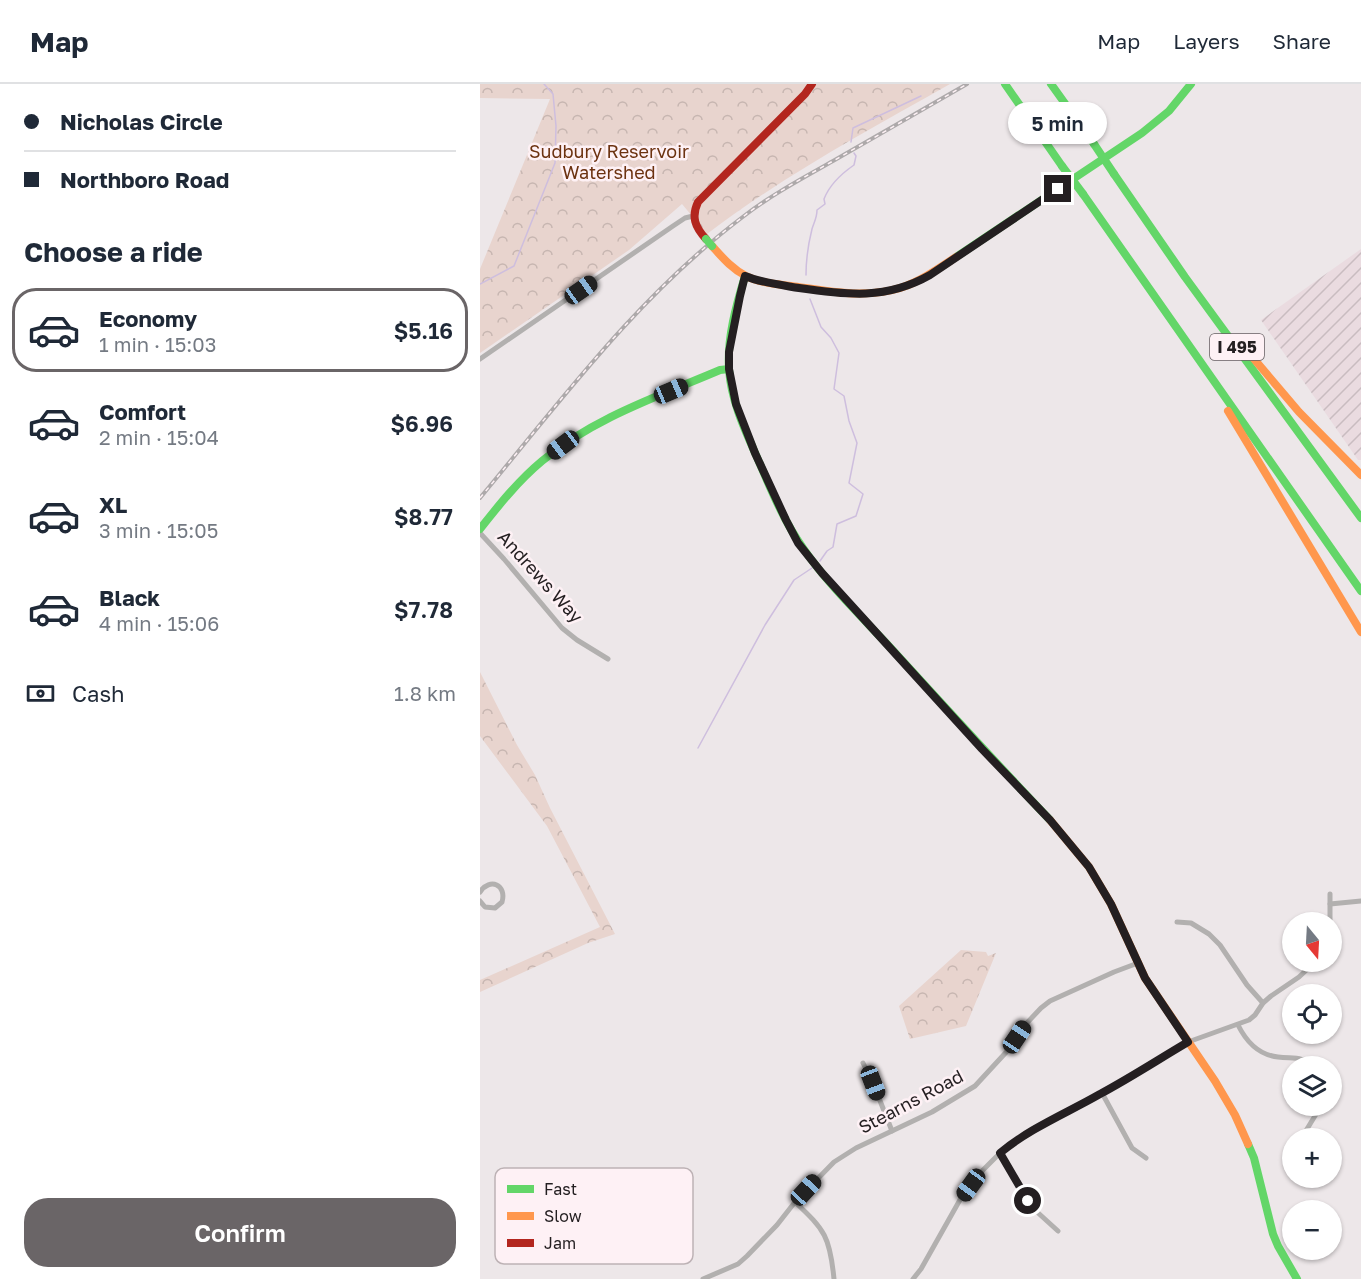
<!DOCTYPE html>
<meta charset="utf-8">
<style>
:root{--surface:#fff;--page:#f6f6f7;--text:#1f2937;--muted:#747a83;--line:#e0e1e3;--accent:#6a6567}
body{margin:0;font-family:"Golos Text",sans-serif;background:var(--page);color:var(--text);height:100vh;display:flex;flex-direction:column;font-size:22px;white-space:nowrap}
*{box-sizing:border-box;margin:0}
p{font-size:20px;color:var(--muted)}
.icon{flex:none;width:33px;height:33px;fill:none;stroke:currentColor;stroke-width:2;stroke-linecap:round;stroke-linejoin:round}
.map{position:relative;flex:1;overflow:hidden}
.sheet{display:flex;flex-direction:column;background:var(--surface);width:480px}
.sheet>*{flex:none}
.banner{display:grid;align-content:center;height:132px;padding:0 24px;background:var(--surface)}
.needle{width:39px;rotate:162deg}
.fabs{position:absolute;left:802px;top:828px;display:grid;gap:12px}
.fabs a{display:grid;place-items:center;width:60px;height:60px;border-radius:50%;background:var(--surface);box-shadow:0 2px 4px #0004;font-size:30px}
.end{position:absolute;width:27px;height:27px;margin:-14px;border:8px solid #241f21;background:#fff;box-shadow:0 0 0 3px #fff}
.from{border-radius:50%}
.bubble{position:absolute;height:42px;border-radius:21px;background:var(--surface);box-shadow:0 2px 4px #0004;font-size:20px;font-weight:600;line-height:42px;text-align:center}
.car{position:absolute;width:18px;height:36px;margin:-18px -9px;border-radius:8px;box-shadow:0 0 4px 2px #0007;background:linear-gradient(#222 24%,#8ab4d8 0 40%,#222 0 76%,#8ab4d8 0 86%,#222 0)}
.banner b{display:flex;align-items:center;gap:21px;height:57px;font-size:22px}
.banner b+b{border-top:2px solid var(--line)}
.banner i{width:15px;height:15px;background:var(--text)}
ul{padding:0;list-style:none}
li{display:flex;align-items:center;gap:18px;height:84px;margin:0 12px 9px;padding:0 12px;border:3px solid transparent;border-radius:24px}
li div{flex:1}
li b{display:block;font-size:22px}
li em{font-style:normal;font-weight:600}
li.active{border-color:var(--accent)}
li>.icon{width:54px;height:54px;stroke-width:1.5}
h2{padding:0 24px;font-size:27px;line-height:72px}
.pay{display:flex;align-items:center;gap:15px;height:66px;padding:0 24px;font-size:22px}
.pay p{margin-inline-start:auto}
.button{display:flex;gap:12px;margin-top:auto;padding:12px 24px}
.button a{flex:1;height:69px;border-radius:24px;background:var(--accent);color:#fff;font-size:24px;font-weight:600;line-height:69px;text-align:center}
header{display:flex;align-items:center;gap:36px;box-sizing:border-box;height:84px;padding:0 30px;background:var(--surface);border-bottom:2px solid var(--line)}
header strong{font-size:28px}
nav{display:flex;gap:33px;margin-inline-start:auto;font-size:21px}
main{display:flex;flex:1;min-height:0}
.map>svg:first-child{display:block}
</style>
<header>
<strong>Map</strong>
<nav><a>Map</a><a>Layers</a><a>Share</a></nav>
</header>
<main>
<section class="sheet">
<div class="banner">
<b><i class="from"></i>Nicholas Circle</b>
<b><i></i>Northboro Road</b>
</div>
<h2>Choose a ride</h2>
<ul>
<li class="active"><svg class="icon" aria-label="car" viewBox="0 0 24 24"><path d="M5 17H2v-5l4-1 3-4h7l3 4 3 1v5h-3M9 17h6M6 11h13"/><circle cx="7" cy="17" r="2"/><circle cx="17" cy="17" r="2"/></svg><div><b>Economy</b><p>1 min · 15:03</p></div><em>$5.16</em></li>
<li><svg class="icon" aria-label="car" viewBox="0 0 24 24"><path d="M5 17H2v-5l4-1 3-4h7l3 4 3 1v5h-3M9 17h6M6 11h13"/><circle cx="7" cy="17" r="2"/><circle cx="17" cy="17" r="2"/></svg><div><b>Comfort</b><p>2 min · 15:04</p></div><em>$6.96</em></li>
<li><svg class="icon" aria-label="car" viewBox="0 0 24 24"><path d="M5 17H2v-5l4-1 3-4h7l3 4 3 1v5h-3M9 17h6M6 11h13"/><circle cx="7" cy="17" r="2"/><circle cx="17" cy="17" r="2"/></svg><div><b>XL</b><p>3 min · 15:05</p></div><em>$8.77</em></li>
<li><svg class="icon" aria-label="car" viewBox="0 0 24 24"><path d="M5 17H2v-5l4-1 3-4h7l3 4 3 1v5h-3M9 17h6M6 11h13"/><circle cx="7" cy="17" r="2"/><circle cx="17" cy="17" r="2"/></svg><div><b>Black</b><p>4 min · 15:06</p></div><em>$7.78</em></li>
</ul>
<div class="pay"><svg class="icon" aria-label="cash" viewBox="0 0 24 24"><path d="M3 7h18v10H3z"/><circle cx="12" cy="12" r="2"/></svg>Cash<p>1.8 km</p></div>
<div class="button"><a>Confirm</a></div>
</section>
<div class="map">
<svg width="881" height="1195" viewBox="0 0 881 1195">
<defs>
<pattern id="industrial-furrows" width="10" height="10" patternUnits="userSpaceOnUse" patternTransform="scale(1.5)"><rect width="10" height="10" fill="#eadbe0"/><path d="M-1 1l2-2M0 10L10 0M9 11l2-2" fill="none" stroke="#c9bcc0"/></pattern>
<pattern id="forest-crowns" width="20" height="18" patternUnits="userSpaceOnUse" patternTransform="scale(1.5)"><rect width="20" height="18" fill="#e8d4ce"/><path d="M2 6a3 3 0 1 1 6 0M12 15a3 3 0 1 1 6 0" fill="none" stroke="#c7b6b1"/></pattern>
</defs>
<rect width="100%" height="100%" fill="#ede7e9"/>
<path fill="url(#industrial-furrows)" d="M881,165V376H878L781,236Z"/>
<g fill="url(#forest-crowns)">
<path d="M0,0H470C387,47 303,92 227,150L202,120L149,166L0,269V185L70,15L0,14Z"/>
<path d="M0,588L37,661L55,691L70,724L135,850L108,859L0,908V896L120,843L67,742L0,652Z"/>
<path d="M481,866L506,868L508,872L516,869L486,942L430,955L419,922Z"/>
</g>
<g fill="none" stroke-linecap="round" stroke-linejoin="round">
<g stroke="#cebede" stroke-width="1.5">
<path d="M371,58L373,44L441,12"/>
<path d="M326,191C326,175 328,161 332,145C334,138 337,134 337,126L345,120L344,115C349,102 361,90 374,81L376,72L374,69"/>
<path d="M0,200L34,182L75,79L76,42L73,10L64,0"/>
<path d="M330,215L341,243L351,254L359,269L354,305L364,312L369,337L377,359L369,399L383,410L376,432L357,440L353,463L347,467L340,477"/>
<path d="M218,664L285,541L314,496L332,484"/>
</g>
<g stroke="#b2b0af" stroke-width="5">
<path d="M0,275L193,142L205,134L213,132"/>
<path d="M0,449L24,475L82,544L97,556L128,575"/>
<path d="M0,808C10,793 27,801 22,818L15,824L5,823L0,817"/>
<path d="M850,810V838"/>
<path d="M850,820L881,817"/>
<path d="M697,838L711,839L729,850L740,861L767,901L783,919"/>
<path d="M758,941C766,957 778,971 798,973C814,975 821,972 835,982"/>
<path d="M383,979L393,999L412,1047"/>
<path d="M622,1009L652,1064L666,1074"/>
<path d="M827,1054V1045L841,1022"/>
<path d="M520,1069L548,1117L556,1127L578,1147"/>
<path d="M315,1118C345,1146 350,1153 354,1195"/>
<path d="M223,1195L258,1180L267,1172L297,1141L315,1118L354,1078L376,1064L452,1028L495,1002L530,964L544,942L561,924L570,917L634,888L658,879"/>
<path d="M433,1195L441,1185L481,1114L503,1086L516,1073L529,1061L561,1042L622,1009L708,958L769,936L775,931L783,919L791,912L819,893L835,878"/>
</g>
<g stroke="#63d668" stroke-width="8">
<path d="M525,0L582,82"/>
<path d="M571,0L614,60"/>
<path d="M634,90L705,193L881,434"/>
<path d="M603,110L881,507"/>
<path d="M476,173L662,49L689,27L711,0"/>
<path d="M265,192C256,222 247,254 249,285C251,316 264,344 276,371C290,403 303,436 323,464C347,499 378,529 407,560C461,619 515,678 570,736"/>
<path d="M0,445C19,421 38,397 62,377C113,334 179,312 240,286L249,285"/>
<path d="M768,1060L774,1074L793,1150L798,1162L817,1195"/>
</g>
<g stroke="#ff974d" stroke-width="8">
<path d="M232,162C242,173 252,185 266,192C280,199 296,200 311,202C347,207 384,215 420,204C441,197 458,185 476,173"/>
<path d="M763,262L819,328L881,391"/>
<path d="M748,327L881,548"/>
<path d="M570,736L609,783L631,820L665,894L735,997L755,1031L768,1060"/>
</g>
<path stroke="#b3261e" stroke-width="8" d="M226,155C215,143 211,133 218,118L325,10L332,0"/>
<defs>
<path id="rail" d="M0,414C82,315 160,210 264,132C291,111 323,94 353,77C397,52 442,26 487,0"/>
</defs>
<use href="#rail" stroke="#ada9aa" stroke-width="4"/>
<use href="#rail" stroke="#fef1f5" stroke-width="1.5" stroke-dasharray="4.5" stroke-linecap="butt"/>
<g stroke="#63d668" stroke-width="8">
<path d="M614,60L634,90"/>
<path d="M582,82L603,110"/>
<path d="M226,155L232,162"/>
</g>
</g>
<g fill="none" stroke-linecap="round" stroke-linejoin="round">
<path stroke="#241f21" stroke-width="8" d="M548,1117L520,1069C550,1044 587,1029 620,1010C650,994 679,975 708,958L665,894L631,820L609,783L570,736L502,665L342,489L318,459L306,436L275,369L256,320L249,285V268L260,212L265,192C282,199 301,201 319,204C367,211 406,216 450,191L578,105"/>
</g>
<g text-anchor="middle" stroke-width="5" stroke-linejoin="round" paint-order="stroke">
<rect fill="#fef1f5" stroke="#655e61" stroke-width="1.5" x="730" y="250" width="54" height="26" rx="4.5"/>
<g font-size="16" font-weight="bold" fill="#241f21">
<text x="757" y="269">I 495</text>
</g>
<g font-size="18" fill="#6c3210" stroke="#fef1f5">
<text x="129" y="74">Sudbury Reservoir<tspan x="129" dy="21">Watershed</tspan></text>
</g>
<g font-size="18" fill="#241f21" stroke="#fef1f5">
<text transform="translate(60 493) rotate(48)" y="6">Andrews Way</text>
<text transform="translate(431 1018) rotate(-28)" y="6">Stearns Road</text>
</g>
</g>
<rect x="15" y="1084" width="198" height="96" rx="9" fill="#fef1f5" stroke="#bdb2b5" stroke-width="1.5"/>
<rect x="27" y="1101" width="27" height="8" fill="#63d668"/>
<rect x="27" y="1128" width="27" height="8" fill="#ff974d"/>
<rect x="27" y="1155" width="27" height="8" fill="#b3261e"/>
<g font-size="16" fill="#241f21">
<text x="64" y="1111">Fast</text>
<text x="64" y="1138">Slow</text>
<text x="64" y="1165">Jam</text>
</g>
</svg>
<div class="fabs">
<a><svg class="needle" viewBox="-14 -14 28 28"><path d="M0-13l5 13h-10z" fill="#e53935"/><path d="M0 13l5-13h-10z" fill="#747a83"/></svg></a>
<a><svg class="icon" aria-label="locate" viewBox="0 0 24 24"><circle cx="12" cy="12" r="6"/><path d="M12 2v4M12 18v4M2 12h4M18 12h4"/></svg></a>
<a><svg class="icon" aria-label="layers" viewBox="0 0 24 24"><path d="M12 4l9 5-9 5-9-5zM3 14l9 5 9-5"/></svg></a>
<a>+</a>
<a>−</a>
</div>
<i class="end from" style="left:548px;top:1117px"></i>
<i class="end" style="left:578px;top:105px"></i>
<div class="bubble" style="left:528px;top:18px;width:99px">5 min</div>
<i class="car" style="left:101px;top:206px;rotate:55deg"></i>
<i class="car" style="left:191px;top:307px;rotate:67deg"></i>
<i class="car" style="left:83px;top:361px;rotate:233deg"></i>
<i class="car" style="left:537px;top:953px;rotate:34deg"></i>
<i class="car" style="left:393px;top:999px;rotate:159deg"></i>
<i class="car" style="left:491px;top:1101px;rotate:216deg"></i>
<i class="car" style="left:326px;top:1106px;rotate:43deg"></i>
</div>
</main>
